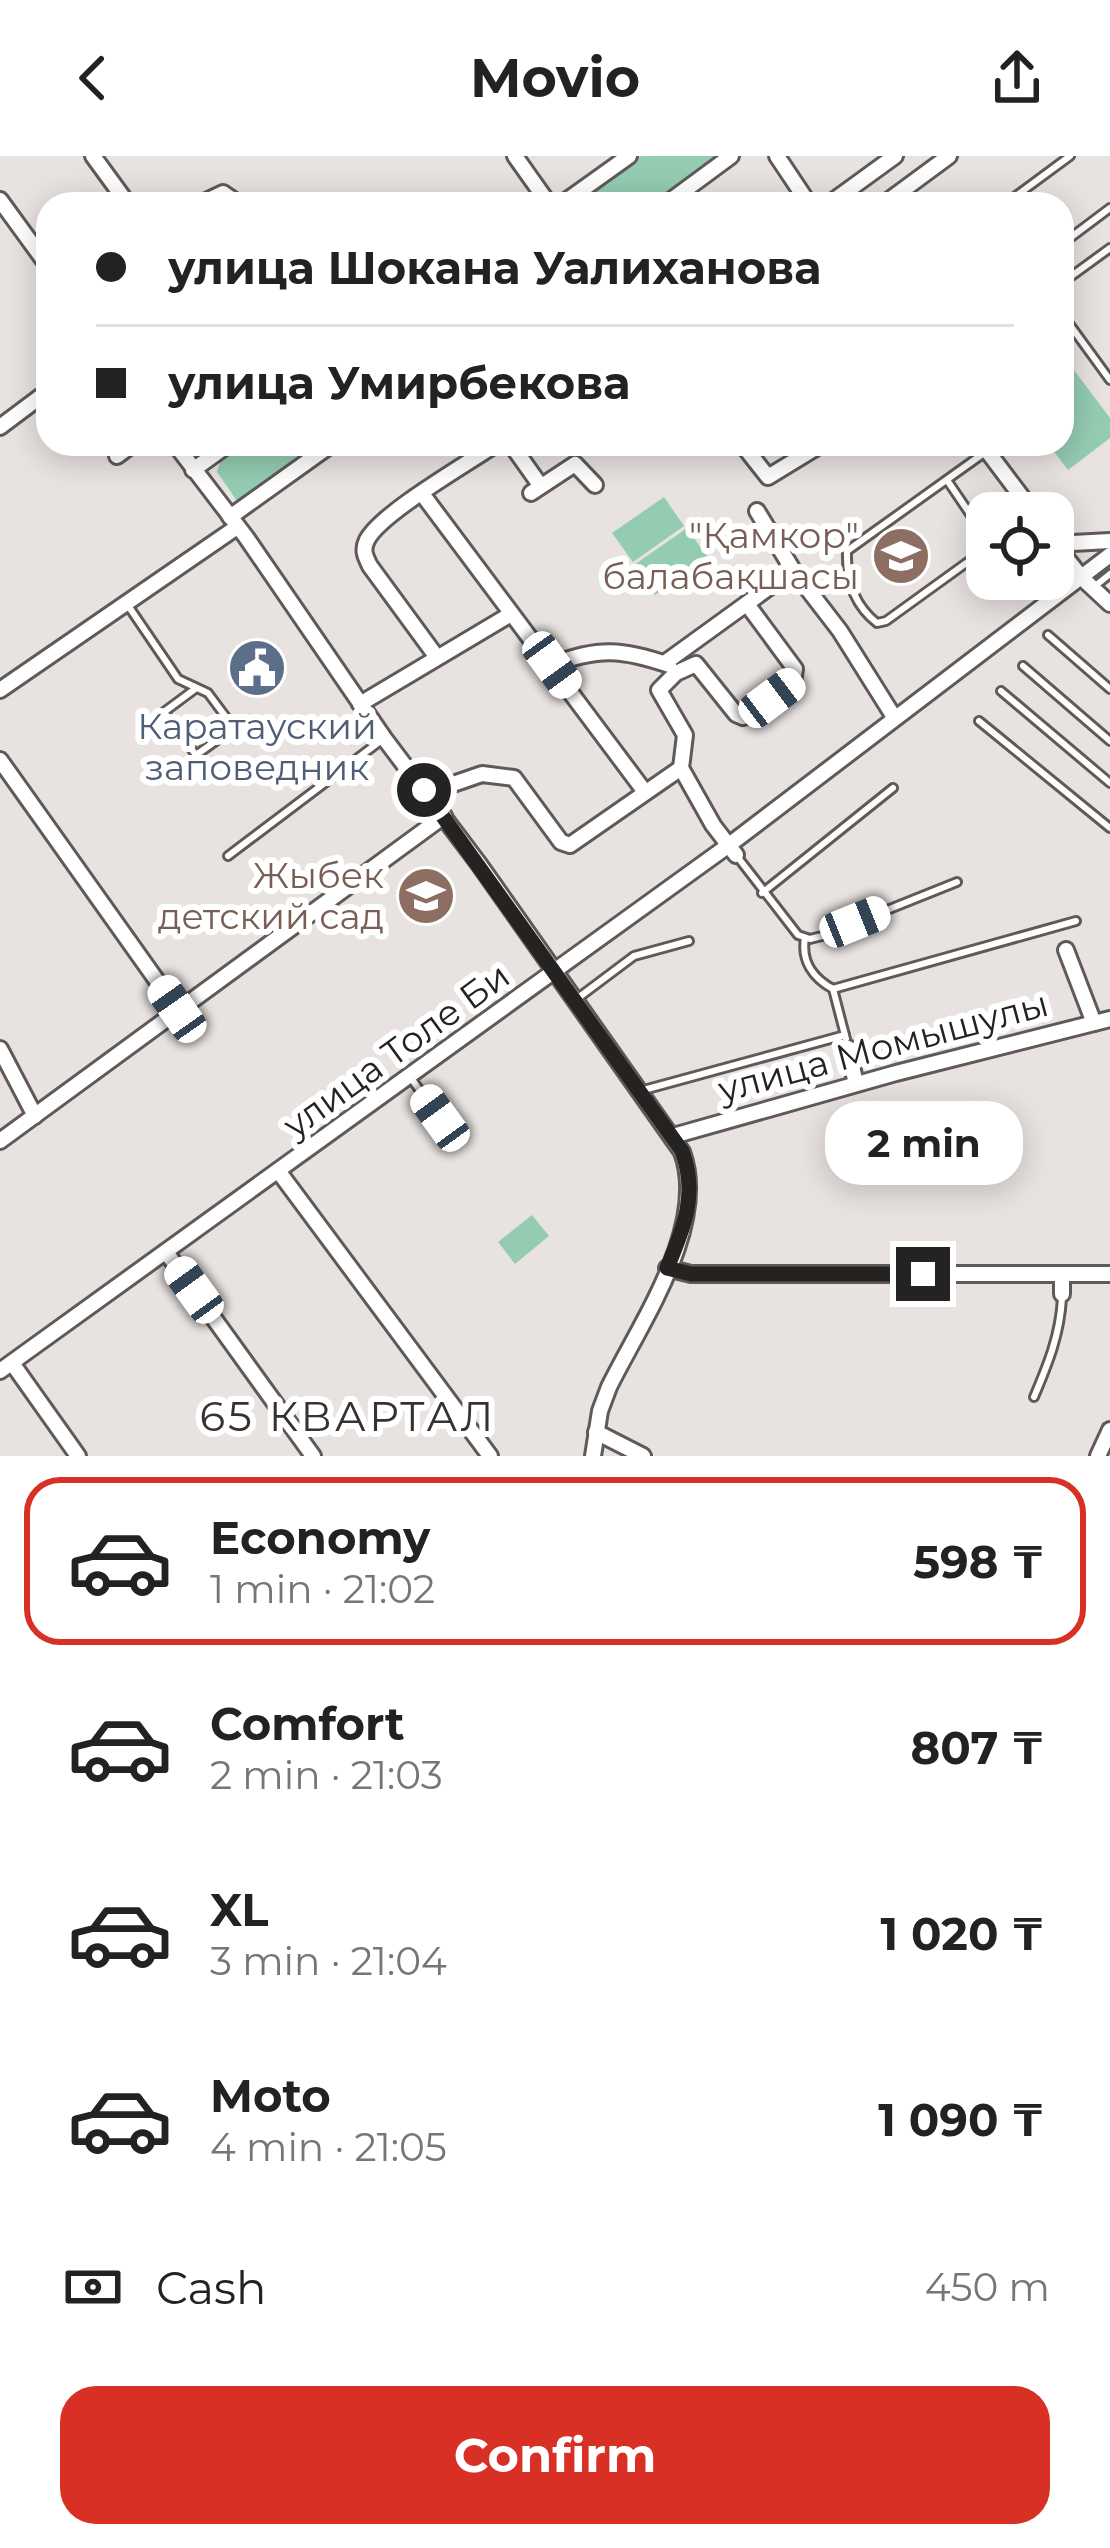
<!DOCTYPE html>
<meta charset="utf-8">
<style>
:root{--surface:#fff;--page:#f6f6f6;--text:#222;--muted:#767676;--line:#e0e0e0;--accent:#d93025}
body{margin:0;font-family:Montserrat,sans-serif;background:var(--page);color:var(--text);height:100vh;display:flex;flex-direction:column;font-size:45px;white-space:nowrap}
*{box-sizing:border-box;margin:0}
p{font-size:39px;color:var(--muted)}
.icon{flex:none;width:66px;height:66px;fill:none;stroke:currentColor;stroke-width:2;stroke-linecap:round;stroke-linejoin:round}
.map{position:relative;height:1300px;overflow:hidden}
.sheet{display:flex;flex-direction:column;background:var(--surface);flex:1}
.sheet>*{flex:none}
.hud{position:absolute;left:36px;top:36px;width:1038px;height:264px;border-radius:36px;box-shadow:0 6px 30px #0003;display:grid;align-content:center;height:264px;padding:0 60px;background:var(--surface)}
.controls{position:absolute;left:966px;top:336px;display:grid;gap:24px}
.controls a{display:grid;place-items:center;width:108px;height:108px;border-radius:24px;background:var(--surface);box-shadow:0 6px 30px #0003;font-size:60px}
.end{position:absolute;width:54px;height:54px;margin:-27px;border:15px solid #252322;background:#fff;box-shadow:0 0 0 6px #fff}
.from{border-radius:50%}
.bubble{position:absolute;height:84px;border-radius:36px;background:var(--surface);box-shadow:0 6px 30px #0003;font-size:39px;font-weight:700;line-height:84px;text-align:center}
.car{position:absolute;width:36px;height:72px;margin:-36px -18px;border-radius:15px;box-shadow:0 0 9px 3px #0007;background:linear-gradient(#fff 24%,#345 0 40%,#fff 0 76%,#345 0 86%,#fff 0)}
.hud b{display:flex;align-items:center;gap:42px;height:114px;font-size:45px}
.hud b+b{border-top:3px solid var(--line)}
.hud i{width:30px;height:30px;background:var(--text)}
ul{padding:21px 0 0;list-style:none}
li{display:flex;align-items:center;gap:36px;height:168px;margin:0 24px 18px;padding:0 36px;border:6px solid transparent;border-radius:36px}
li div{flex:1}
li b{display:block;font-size:45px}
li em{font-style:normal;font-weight:700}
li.current{border-color:var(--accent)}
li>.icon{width:108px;height:108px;stroke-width:1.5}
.pay{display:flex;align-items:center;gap:30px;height:132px;padding:0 60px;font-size:45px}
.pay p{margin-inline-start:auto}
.button{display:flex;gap:24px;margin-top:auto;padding:24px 60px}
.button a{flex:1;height:138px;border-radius:36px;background:var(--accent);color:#fff;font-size:48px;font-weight:700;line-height:138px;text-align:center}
header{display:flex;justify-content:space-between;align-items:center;height:156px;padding:0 60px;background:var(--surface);font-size:54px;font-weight:700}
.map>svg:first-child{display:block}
</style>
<header><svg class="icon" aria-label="back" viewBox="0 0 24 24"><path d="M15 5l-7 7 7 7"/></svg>Movio<svg class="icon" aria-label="share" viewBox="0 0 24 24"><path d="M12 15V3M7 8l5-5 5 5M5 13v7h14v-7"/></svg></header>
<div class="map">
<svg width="1110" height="1300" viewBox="0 0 1110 1300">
<rect width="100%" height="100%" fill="#e8e3e0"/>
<g fill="#94ccb2">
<path d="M641,0H724L659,48H575Z"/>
<path d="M1062,198L1110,262V282L1068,314L1048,288H1062Z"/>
<path d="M244,288H330L251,346L237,345L217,316L220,306Z"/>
<path d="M664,341L684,370L633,406L612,377Z"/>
<path d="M687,372L708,402L655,439L634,409Z"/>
<path d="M532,1059L549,1080L515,1108L498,1086Z"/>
</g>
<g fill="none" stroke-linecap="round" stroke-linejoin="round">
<defs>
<g id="service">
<path d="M1005,48L1070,0"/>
<path d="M1062,88L1110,52"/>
<path d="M1062,127L1110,92"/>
<path d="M1062,158L1110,224"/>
<path d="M984,297L847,395C846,423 854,449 877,467L886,465L987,392"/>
<path d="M947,324L987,383"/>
<path d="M1095,430L1110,418"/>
<path d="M129,451L178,523L208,537L234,572L196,599L164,556L195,533"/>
<path d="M1048,479L1110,533"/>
<path d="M1023,510L1110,585"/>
<path d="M1001,535L1110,627"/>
<path d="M979,565L1110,672"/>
<path d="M736,699L798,779L810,783L822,780L957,726"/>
<path d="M228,700L383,583"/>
<path d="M762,737L893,632"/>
<path d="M805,782C801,805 813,822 833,833L846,883"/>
<path d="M833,833L1076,765"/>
<path d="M578,842L634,800L689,785"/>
<path d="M411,922L440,963"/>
<path d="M640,935L845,879"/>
<path d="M1034,1241C1048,1208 1060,1179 1062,1142"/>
</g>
<g id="minor">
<path d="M93,0L128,48"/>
<path d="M515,0L549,48"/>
<path d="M777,0L809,48"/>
<path d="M0,44L48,110"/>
<path d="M200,48L223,37L239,48"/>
<path d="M562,48L629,0"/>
<path d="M666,48L731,0"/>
<path d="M829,48L895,0"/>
<path d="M884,48L949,0"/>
<path d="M0,271L48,235"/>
<path d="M175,288L246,381L384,582L479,708L682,996C709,1069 641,1166 609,1231L600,1255L593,1300"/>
<path d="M511,288L540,329"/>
<path d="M742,288L768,321L822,288"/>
<path d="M982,288L1034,357"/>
<path d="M117,300L133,288"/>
<path d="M193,314L229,288"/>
<path d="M531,337L575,308L595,329"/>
<path d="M423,339L645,636"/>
<path d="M757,355L793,414L840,475L894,561"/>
<path d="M230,361L332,288"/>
<path d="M1053,383L1073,387L1110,385"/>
<path d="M1053,385L1082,422L1110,448"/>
<path d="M436,500L370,410C365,400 362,394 367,384C381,357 467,308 496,288"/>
<path d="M666,506L793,414"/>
<path d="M552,509C598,491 623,493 669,509"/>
<path d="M0,534L237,371"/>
<path d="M360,548L511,458"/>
<path d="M0,604L177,853"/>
<path d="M453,628L482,618L514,622L561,686L570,689L681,612"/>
<path d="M736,699L713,669L681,612L685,579L659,534L676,517L696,508L736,558L743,561L793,526L795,513L747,448"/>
<path d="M1066,794L1094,867"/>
<path d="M848,892L856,928"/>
<path d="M0,893L35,960"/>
<path d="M673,980L896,917L1110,863"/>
<path d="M0,985L444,660"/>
<path d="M279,1016L490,1300"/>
<path d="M166,1096L313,1300"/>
<path d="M667,1112L691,1118H1110"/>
<path d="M1062,1118V1138"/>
<path d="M12,1207L78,1300"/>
<path d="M0,1215L729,689L1110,399"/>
<path d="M596,1276L643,1300"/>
<path d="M1098,1300L1110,1274"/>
</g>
</defs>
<use href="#service" stroke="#5f5a58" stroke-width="12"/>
<use href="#minor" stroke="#5f5a58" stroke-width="20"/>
<use href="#service" stroke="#fff" stroke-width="6"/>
<use href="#minor" stroke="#fff" stroke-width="14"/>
</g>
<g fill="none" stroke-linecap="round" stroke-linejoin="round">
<path stroke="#252322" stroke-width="15" d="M424,634L682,995C698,1038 684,1072 667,1112L691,1118H923"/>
</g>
<defs>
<symbol id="school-disc" viewBox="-11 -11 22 22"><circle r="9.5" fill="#8d6e63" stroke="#fff"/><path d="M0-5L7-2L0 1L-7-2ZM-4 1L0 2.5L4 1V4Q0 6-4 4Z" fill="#fff"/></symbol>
<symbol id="civic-disc" viewBox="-11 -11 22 22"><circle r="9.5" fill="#5c6f8a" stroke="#fff"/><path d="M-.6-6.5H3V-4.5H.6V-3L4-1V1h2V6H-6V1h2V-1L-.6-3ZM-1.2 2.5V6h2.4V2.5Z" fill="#fff"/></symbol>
</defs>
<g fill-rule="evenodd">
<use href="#school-disc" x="868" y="367" width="66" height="66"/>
<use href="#civic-disc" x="224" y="479" width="66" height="66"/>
<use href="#school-disc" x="393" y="707" width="66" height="66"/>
</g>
<g text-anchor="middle" stroke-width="12" stroke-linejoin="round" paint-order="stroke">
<g font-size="36" fill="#785e54" stroke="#fff" text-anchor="end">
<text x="859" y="392">"Қамкор"<tspan x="859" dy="41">балабақшасы</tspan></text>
<text x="384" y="732">Жыбек<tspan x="384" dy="41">детский сад</tspan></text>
</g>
<g font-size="36" fill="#4e5e75" stroke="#fff">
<text x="257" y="583">Каратауский<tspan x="257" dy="41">заповедник</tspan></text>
</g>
<g font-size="36" fill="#252322" stroke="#fff">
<text transform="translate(883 890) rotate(-15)" y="13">улица Момышулы</text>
<text transform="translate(396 894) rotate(-36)" y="13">улица Толе Би</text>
</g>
<g font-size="42" letter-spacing="3" fill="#36322f" stroke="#fff">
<text x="348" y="1275">65 КВАРТАЛ</text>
</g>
</g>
</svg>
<div class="controls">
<a><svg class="icon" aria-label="locate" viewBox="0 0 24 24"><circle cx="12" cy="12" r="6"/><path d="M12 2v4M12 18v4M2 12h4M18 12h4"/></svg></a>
</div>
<i class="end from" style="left:424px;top:634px"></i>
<i class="end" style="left:923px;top:1118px"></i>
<div class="bubble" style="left:825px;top:945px;width:198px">2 min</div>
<i class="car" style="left:552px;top:509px;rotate:144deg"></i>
<i class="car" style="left:772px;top:542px;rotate:53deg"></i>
<i class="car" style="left:855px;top:766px;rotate:68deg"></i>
<i class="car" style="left:177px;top:853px;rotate:325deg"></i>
<i class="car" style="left:440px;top:962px;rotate:324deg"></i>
<i class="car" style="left:194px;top:1134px;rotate:324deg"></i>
<div class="hud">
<b><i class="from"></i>улица Шокана Уалиханова</b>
<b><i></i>улица Умирбекова</b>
</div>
</div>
<section class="sheet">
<ul>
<li class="current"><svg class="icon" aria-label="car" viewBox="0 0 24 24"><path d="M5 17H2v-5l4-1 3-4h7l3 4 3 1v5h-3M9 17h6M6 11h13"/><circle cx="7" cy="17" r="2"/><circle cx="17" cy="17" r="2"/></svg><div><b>Economy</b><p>1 min · 21:02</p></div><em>598 ₸</em></li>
<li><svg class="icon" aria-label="car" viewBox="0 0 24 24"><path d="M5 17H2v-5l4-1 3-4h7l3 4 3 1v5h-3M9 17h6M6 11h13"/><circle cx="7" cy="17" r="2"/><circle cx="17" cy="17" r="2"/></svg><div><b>Comfort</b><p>2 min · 21:03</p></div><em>807 ₸</em></li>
<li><svg class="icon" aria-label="car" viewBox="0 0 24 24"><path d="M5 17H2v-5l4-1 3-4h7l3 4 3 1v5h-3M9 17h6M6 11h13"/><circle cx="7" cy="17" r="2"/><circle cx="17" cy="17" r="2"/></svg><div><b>XL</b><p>3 min · 21:04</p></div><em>1 020 ₸</em></li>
<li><svg class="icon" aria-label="car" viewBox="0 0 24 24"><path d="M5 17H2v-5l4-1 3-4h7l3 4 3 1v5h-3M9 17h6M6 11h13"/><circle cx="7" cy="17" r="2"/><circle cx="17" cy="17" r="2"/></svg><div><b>Moto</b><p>4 min · 21:05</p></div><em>1 090 ₸</em></li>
</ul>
<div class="pay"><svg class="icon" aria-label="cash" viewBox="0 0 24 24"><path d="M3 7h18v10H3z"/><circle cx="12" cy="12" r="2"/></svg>Cash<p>450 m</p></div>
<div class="button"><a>Confirm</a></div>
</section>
